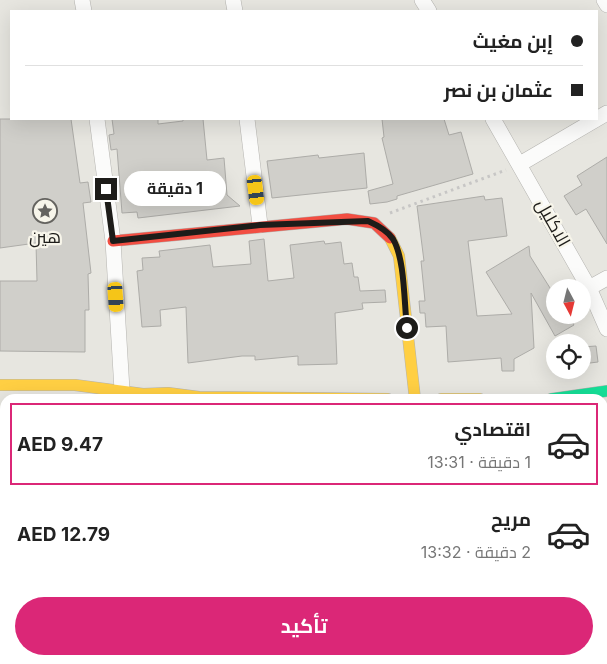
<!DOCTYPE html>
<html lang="ar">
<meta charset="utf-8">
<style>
:root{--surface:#fff;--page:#f2f2f2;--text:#222;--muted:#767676;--line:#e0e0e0;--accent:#db2777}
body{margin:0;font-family:Inter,Cairo,sans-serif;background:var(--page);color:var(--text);direction:rtl;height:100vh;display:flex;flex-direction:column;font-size:19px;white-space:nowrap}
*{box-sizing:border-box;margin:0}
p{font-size:16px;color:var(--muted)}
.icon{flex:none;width:28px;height:28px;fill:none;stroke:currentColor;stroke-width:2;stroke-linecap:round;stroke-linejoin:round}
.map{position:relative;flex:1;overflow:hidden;direction:ltr}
.side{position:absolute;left:0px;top:394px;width:608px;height:271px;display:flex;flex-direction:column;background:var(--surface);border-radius:15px 15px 0 0;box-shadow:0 5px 20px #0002;direction:rtl}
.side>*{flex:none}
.hud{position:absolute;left:10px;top:10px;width:588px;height:110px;border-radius:0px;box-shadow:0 5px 20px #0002;direction:rtl;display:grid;align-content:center;height:110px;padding:0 15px;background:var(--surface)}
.needle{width:32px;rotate:173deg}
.tools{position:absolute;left:546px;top:279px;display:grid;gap:10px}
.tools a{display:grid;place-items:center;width:45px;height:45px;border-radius:50%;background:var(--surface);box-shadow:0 5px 20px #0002;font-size:25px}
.end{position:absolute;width:22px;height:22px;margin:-11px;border:6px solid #1d1c19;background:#fff;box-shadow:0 0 0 2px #fff}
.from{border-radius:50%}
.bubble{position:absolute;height:35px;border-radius:18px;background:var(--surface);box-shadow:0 5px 20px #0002;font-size:16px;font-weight:700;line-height:35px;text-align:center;direction:rtl}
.car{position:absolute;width:15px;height:30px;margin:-15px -8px;border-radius:6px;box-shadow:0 0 4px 1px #0007;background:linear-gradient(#f5c518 24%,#345 0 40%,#f5c518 0 76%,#345 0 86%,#f5c518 0)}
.hud b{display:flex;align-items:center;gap:18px;height:48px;font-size:19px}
.hud b+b{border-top:1px solid var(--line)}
.hud i{width:12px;height:12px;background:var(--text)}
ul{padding:9px 0 0;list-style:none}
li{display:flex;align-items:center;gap:15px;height:82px;margin:0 10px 8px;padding:0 5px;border:2px solid transparent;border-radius:0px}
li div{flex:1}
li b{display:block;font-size:19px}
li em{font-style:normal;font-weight:700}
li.active{border-color:var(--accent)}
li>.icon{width:45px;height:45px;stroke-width:1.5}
.action{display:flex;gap:10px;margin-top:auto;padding:10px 15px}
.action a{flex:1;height:58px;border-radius:30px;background:var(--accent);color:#fff;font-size:20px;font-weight:700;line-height:58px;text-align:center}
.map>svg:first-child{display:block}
</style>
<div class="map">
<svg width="607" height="664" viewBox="0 0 607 664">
<rect width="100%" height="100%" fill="#e7e6e0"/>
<g fill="#d0cfca" stroke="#adaca8">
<path d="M0,119H71L80,183L88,182L91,202L83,203L91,273L88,274L89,310H85V352L0,351V281H37L36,243L0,248Z"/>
<path d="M112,119H158V124L183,121V119H203L207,160L224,158L227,195L240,206L138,218L137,212L122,213L117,149L111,150L109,135L114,134Z"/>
<path d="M382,119H444L449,135L461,132L473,174L397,196V199L387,202L370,204L368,191L393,184L382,138L384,137Z"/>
<path d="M364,153L367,188L272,198L267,161L318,155L319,158Z"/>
<path d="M607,157V244L586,209L576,215L564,196L582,185L577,176Z"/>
<path d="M484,196L485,200L502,198L507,236L468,241L477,316L512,314L486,272L529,246L530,256L555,296V315H568L574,325L555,336L531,293L534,348L514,359V371H502L501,358L448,362L446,326L426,327L425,313H420L419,301H425L421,261H424L417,206Z"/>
<path d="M264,239L268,281L294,278L290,245L324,241L325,244L341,242L344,264L352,263L354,277H358L360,291L385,290L386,302L362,303L363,309L335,313L337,364L298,365V356L255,360V356H242L188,363L186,307L160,310L161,326L142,327L137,271L143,270L142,258L160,257L159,251L210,245L213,267L251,264L249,241Z"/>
<path d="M596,346L598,362L582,364V347Z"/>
</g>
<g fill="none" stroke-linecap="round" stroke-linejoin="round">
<defs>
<g id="lane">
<path d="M0,483L5,482"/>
<path d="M602,581H607"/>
</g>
<g id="street">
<path d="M82,0L84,11"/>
<path d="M233,0L235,11"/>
<path d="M422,0L429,11"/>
<path d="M604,0L607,5"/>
<path d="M97,119L113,241L122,390"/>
<path d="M247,119L260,225"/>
<path d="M493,119L589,288L607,329"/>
<path d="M520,164L607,113"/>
<path d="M589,288L607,278"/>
<path d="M602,515L607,514"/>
<path d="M158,660L159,664"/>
</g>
<path id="fast" d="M551,399L607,391"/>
<g id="slow">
<path d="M390,238L399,256L415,399"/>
<path d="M0,385H75L143,394L168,393L199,397L388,399"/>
<path d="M441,399H480"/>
</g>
<path id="jam" d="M113,241L347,219L374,223L390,238"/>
</defs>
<use href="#lane" stroke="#b5b4b0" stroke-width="9"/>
<use href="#street" stroke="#b5b4b0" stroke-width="16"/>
<use href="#fast" stroke="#b5b4b0" stroke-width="12"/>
<use href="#slow" stroke="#b5b4b0" stroke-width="12"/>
<use href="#jam" stroke="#b5b4b0" stroke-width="12"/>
<path stroke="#c7c6c5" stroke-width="3" stroke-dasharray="2.5 4" stroke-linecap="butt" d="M390,213L506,170"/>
<use href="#lane" stroke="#fbfbfa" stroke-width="8"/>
<use href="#street" stroke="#fbfbfa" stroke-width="15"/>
<use href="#fast" stroke="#16e098" stroke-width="11"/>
<use href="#slow" stroke="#ffcf43" stroke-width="11"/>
<use href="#jam" stroke="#f24e42" stroke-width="11"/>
</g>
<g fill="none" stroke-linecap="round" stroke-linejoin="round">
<path stroke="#1d1c19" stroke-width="6" d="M106,189L113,241L260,225L368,221C377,225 387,230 393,239C405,259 404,303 407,328"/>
</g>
<defs>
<symbol id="sight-ring" viewBox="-11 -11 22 22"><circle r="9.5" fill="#f7f5ea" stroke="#64635f" stroke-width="1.5"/><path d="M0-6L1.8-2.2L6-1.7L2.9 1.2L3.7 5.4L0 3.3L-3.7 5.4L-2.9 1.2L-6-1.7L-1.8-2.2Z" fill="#64635f"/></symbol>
</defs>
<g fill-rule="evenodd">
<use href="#sight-ring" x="31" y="197" width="28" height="28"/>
</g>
<g text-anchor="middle" stroke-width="4.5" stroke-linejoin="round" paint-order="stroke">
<g font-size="18" fill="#1d1c19" stroke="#f7f5ea">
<text transform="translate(553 223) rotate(61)" y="6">الاكليل</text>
</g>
<g font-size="18" fill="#1d1c19" stroke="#f7f5ea">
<text x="45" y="243">هين</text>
</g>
</g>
</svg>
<div class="tools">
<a><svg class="needle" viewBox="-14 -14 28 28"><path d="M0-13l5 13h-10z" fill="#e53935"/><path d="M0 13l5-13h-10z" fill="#767676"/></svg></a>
<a><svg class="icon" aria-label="locate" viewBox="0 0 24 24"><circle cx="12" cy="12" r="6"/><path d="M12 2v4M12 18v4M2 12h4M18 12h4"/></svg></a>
</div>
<i class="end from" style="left:407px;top:328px"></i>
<i class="end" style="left:106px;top:189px"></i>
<div class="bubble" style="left:124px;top:171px;width:102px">1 دقيقة</div>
<i class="car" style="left:256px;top:190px;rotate:173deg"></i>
<i class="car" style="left:116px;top:297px;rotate:176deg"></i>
<div class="hud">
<b><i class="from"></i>إبن مغيث</b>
<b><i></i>عثمان بن نصر</b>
</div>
<section class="side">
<ul>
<li class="active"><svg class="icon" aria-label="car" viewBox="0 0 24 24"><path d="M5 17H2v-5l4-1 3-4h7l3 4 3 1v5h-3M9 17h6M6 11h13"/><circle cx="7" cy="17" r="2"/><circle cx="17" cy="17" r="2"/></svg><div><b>اقتصادي</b><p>1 دقيقة · 13:31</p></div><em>AED 9.47</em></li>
<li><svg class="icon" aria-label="car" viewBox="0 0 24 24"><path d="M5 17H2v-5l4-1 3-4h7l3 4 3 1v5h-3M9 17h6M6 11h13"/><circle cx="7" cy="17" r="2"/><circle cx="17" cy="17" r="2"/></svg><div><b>مريح</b><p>2 دقيقة · 13:32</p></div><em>AED 12.79</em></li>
</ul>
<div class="action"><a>تأكيد</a></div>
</section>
</div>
